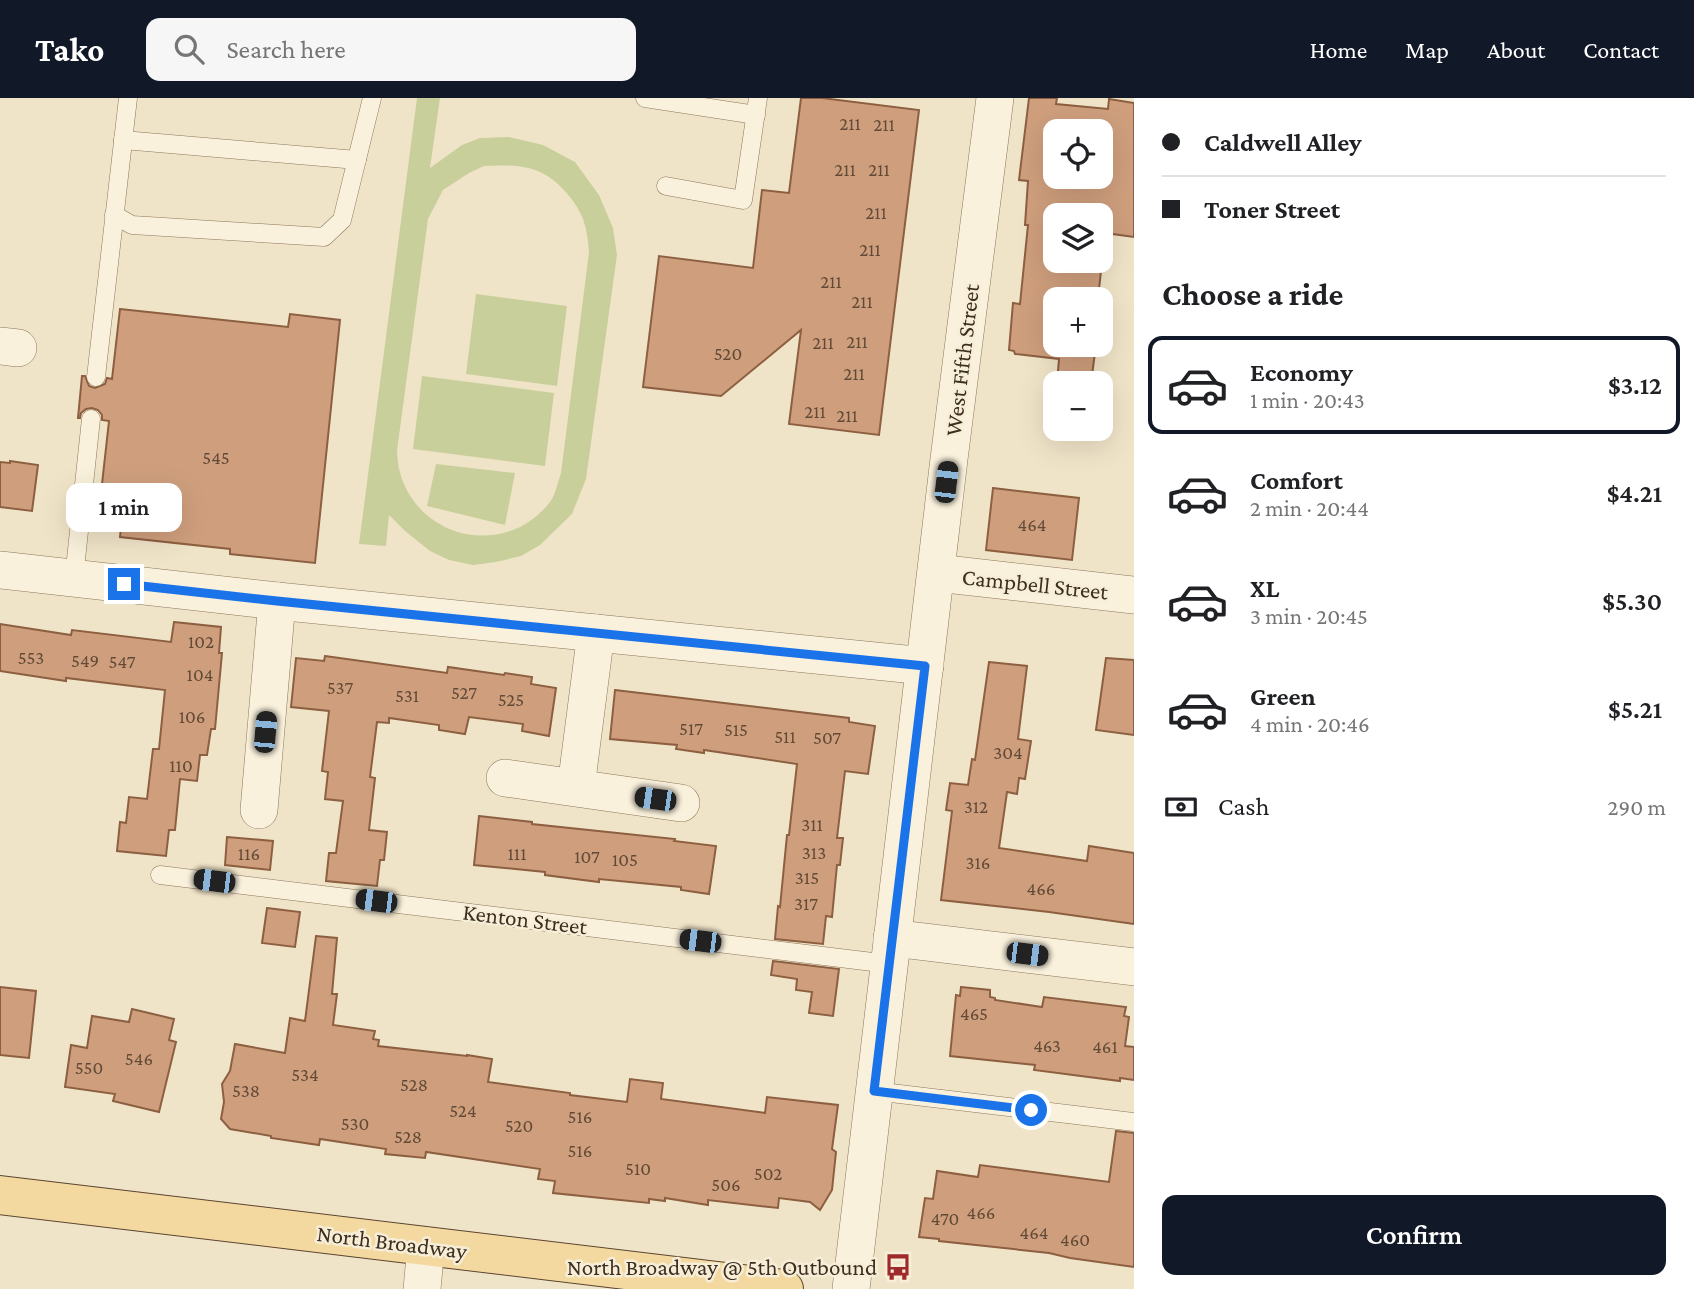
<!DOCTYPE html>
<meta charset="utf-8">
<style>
:root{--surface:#fff;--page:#f6f6f6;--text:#202124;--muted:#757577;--line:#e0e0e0;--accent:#111827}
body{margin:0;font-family:"Crimson Pro",serif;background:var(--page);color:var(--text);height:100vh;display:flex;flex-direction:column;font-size:26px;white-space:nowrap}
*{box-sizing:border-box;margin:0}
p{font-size:23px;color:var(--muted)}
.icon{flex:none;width:38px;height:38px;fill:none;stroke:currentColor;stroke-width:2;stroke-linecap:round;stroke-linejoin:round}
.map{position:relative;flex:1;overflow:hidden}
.details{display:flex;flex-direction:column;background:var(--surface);width:560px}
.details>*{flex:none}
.guide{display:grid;align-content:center;height:154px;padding:0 28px;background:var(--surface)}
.tools{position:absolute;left:1043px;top:21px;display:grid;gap:14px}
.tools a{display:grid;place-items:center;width:70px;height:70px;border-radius:14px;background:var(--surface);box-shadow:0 7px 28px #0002;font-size:35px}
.end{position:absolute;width:32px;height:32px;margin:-16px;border:9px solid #1a73e8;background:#fff;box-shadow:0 0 0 4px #fff}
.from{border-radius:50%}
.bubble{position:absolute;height:49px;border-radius:14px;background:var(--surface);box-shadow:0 7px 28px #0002;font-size:23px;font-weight:600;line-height:49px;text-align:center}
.car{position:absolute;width:21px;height:42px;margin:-21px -10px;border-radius:9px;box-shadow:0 0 5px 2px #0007;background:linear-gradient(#222 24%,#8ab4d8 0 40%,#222 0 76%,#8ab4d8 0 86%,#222 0)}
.guide b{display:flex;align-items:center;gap:24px;height:66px;font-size:26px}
.guide b+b{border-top:2px solid var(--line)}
.guide i{width:18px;height:18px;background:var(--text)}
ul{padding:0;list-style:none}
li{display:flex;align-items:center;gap:21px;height:98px;margin:0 14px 10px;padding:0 14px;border:4px solid transparent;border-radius:14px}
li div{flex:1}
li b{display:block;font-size:26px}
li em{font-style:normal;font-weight:600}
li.on{border-color:var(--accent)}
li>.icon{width:63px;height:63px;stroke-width:1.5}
h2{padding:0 28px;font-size:32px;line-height:84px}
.pay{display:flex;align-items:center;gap:18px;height:77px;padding:0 28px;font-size:26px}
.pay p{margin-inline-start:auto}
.button{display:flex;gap:14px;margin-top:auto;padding:14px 28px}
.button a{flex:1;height:80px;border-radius:14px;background:var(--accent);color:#fff;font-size:28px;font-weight:600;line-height:80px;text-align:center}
header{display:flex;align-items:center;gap:42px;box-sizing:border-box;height:98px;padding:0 35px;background:var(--accent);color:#fff}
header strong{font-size:33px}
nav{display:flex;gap:38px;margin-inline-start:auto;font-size:24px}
.search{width:490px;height:63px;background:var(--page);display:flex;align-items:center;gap:18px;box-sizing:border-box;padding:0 24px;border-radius:14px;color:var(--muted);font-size:26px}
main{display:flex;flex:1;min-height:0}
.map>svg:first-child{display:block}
</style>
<header>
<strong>Tako</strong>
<div class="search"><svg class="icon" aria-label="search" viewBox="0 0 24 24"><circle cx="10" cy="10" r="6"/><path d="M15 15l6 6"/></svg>Search here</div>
<nav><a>Home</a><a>Map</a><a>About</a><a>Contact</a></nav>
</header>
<main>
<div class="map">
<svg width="1134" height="1191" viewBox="0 0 1134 1191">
<rect width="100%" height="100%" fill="#f0e4c8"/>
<g fill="#c9cf9b" fill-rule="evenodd">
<path d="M417,0H440L430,70L462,47L480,40L509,39L543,47L575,64L599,97L613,130L617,157L586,381L572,416L540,447L521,458L496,464L473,467L449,462L430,453L405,433L389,417L386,448L359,446ZM484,68C499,67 514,67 528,70C551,74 575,100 583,121C587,132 588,143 589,154L561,375C558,384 556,393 552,401C545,412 532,423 520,429C463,456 398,416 397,353L428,121L443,92L469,75Z"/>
<path d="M476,196L567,208L557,288L466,276Z"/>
<path d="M422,278L554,295L545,368L413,351Z"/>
<path d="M436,366L515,375L505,427L427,408Z"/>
</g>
<g fill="#cf9f7d" stroke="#8d5f41" stroke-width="2" fill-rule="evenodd">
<path d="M801,0H822L919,12L879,337L789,326L801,232L721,298L643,289L659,158L753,170L762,92L789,95Z"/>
<path d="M1029,0H1057L1056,6L1108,11L1109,1L1134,5V139L1105,135L1098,201H1055V247H1096L1091,285H1057L1059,261L1015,256L1014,253L1009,252L1013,205L1020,206L1028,127H1025L1028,83L1019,82ZM1055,33H1101V79H1055ZM1055,117H1101V163H1055Z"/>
<path d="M120,211L288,229L290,216L340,222L315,465L230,456V451L120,439L124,397L101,395L109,323L102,322V317L98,312L92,310L86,311L81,315L80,320H78L82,278H85L89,288L95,290L105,286L107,280L112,281Z"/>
<path d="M10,363L38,367L32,413L0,409V364L10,365Z"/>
<path d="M993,390L1079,400L1072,462L986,452Z"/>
<path d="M174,524L221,529L219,555H222L215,631H211L207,657H200L197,683L180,681L175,732H169L166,758L117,753L120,724L126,725L129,699L147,701L153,651H159L165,592L66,580V583L0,573V526L71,537L72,532L171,544Z"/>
<path d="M325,558L447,575L448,569L504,577L505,575L532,579L531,586L556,590L549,638L522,633L523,626L469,619L465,636L439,632V627L389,620V625L377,624L370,679L375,680L369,732L387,734L384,762H380L377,788L326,783L329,755H336L343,703L325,701L328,674L322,673L329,613L291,609L296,560L324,563Z"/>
<path d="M1106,560L1134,562V637L1096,632Z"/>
<path d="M989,564L1027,568L1018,641L1031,643L1025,681L1019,680L1017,696L1007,694L999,750L1087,763L1089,748L1134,755V826L1049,814L941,802L952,713L946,712L950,685L968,687L972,661L975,662Z"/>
<path d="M615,592L849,620V624L875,628L868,676L845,673L837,740H843L840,767H837L832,819L826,818L823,846L775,841L778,808L780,809L787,737H789L797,666L704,652V655L676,651L677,647L610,641Z"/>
<path d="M479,718L532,724V726L675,741L674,743L716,748L709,796L681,792V789L599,781V784L545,777V774L474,767Z"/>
<path d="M227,739L273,743L270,772L225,767Z"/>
<path d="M267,810L300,814L295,849L262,845Z"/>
<path d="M316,838L337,840L332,896H337L333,927L375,933L373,941L379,942L378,948L467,958V957L492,961L488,984L570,995V997L627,1004L630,981L663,985L661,1001L765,1015L767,999L838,1007L832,1051L836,1054L832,1092L820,1112L810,1104L779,1100L778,1110L708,1102V1107L665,1100V1103L649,1101V1105L553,1095L555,1083L538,1081L540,1071L426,1054L425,1060L385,1056L386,1051L320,1041L319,1047L271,1040V1038L230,1031L221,1021L224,1004L222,986L230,973L235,946L285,955L290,920L305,923Z"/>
<path d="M773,863L839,871L833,918L809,915L812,894L796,892L797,881L771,877Z"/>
<path d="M0,889L36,893L29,960L0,957Z"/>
<path d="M961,889L990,892V899L995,900V902L1042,909L1044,899L1126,909L1124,918L1129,919L1125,948L1134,949V982L1120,980V983L1034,972L1035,967L950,958L956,897L960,898Z"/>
<path d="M132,911L174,921L169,942L176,944L159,1014L113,1003L115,996L65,989L71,947L87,950L92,918L129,924Z"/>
<path d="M1116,1033L1134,1035V1169L1070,1160L1049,1155L939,1143V1141L919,1139L925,1100L933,1101L937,1073L978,1079L980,1067L1109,1084Z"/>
</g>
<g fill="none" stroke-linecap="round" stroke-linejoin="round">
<defs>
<g id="lane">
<path d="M645,0L756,17"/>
<path d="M123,42L357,62"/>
<path d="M666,88L743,102L758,0"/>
<path d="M114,117L132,127L324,139L342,122L372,0"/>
<path d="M96,279L128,0"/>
<path d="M74,480L91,321"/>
<path d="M160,777L889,866"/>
<path d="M874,993L1134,1024"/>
</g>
<g id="street">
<path d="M0,248L18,250"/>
<path d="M0,472L277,503L925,568"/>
<path d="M937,475L1134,497"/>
<path d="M505,680L681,705"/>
<path d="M576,689L596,535"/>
<path d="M259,712L277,503"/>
<path d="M892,840L1134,869"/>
<path d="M422,1191L426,1148"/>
<path d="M851,1191L949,361L995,0"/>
</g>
<path id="primary" d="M0,1097L784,1191"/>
</defs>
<use href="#lane" stroke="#8d765c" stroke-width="19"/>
<use href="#street" stroke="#8d765c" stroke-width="38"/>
<use href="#primary" stroke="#5b4430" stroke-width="40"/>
<use href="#lane" stroke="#faf1dc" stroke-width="18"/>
<use href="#street" stroke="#faf1dc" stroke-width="37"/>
<use href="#primary" stroke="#f3d9a0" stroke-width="38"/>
</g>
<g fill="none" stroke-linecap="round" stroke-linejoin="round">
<path stroke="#1a73e8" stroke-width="9" d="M124,486L277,503L925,568L874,993L1031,1012"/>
</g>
<defs>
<symbol id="bus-bare" viewBox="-9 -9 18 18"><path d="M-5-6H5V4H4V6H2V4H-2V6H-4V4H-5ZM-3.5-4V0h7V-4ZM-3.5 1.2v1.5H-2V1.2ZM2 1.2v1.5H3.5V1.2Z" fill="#9e2a2b" stroke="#f7eed8" stroke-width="2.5" paint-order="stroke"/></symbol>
</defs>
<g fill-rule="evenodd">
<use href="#bus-bare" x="879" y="1150" width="38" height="38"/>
</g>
<g text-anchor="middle" stroke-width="5" stroke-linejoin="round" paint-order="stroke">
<g font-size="19" fill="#624a37">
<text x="850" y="32">211</text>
<text x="884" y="33">211</text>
<text x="845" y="78">211</text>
<text x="879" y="78">211</text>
<text x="876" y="121">211</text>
<text x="870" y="158">211</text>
<text x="831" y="190">211</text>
<text x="862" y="210">211</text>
<text x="857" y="250">211</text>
<text x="823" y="251">211</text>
<text x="728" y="262">520</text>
<text x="854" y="282">211</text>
<text x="815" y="320">211</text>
<text x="847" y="324">211</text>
<text x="216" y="366">545</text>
<text x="1032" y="433">464</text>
<text x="201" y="550">102</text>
<text x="31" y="566">553</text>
<text x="85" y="569">549</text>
<text x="122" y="570">547</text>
<text x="200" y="583">104</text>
<text x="340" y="596">537</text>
<text x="464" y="601">527</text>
<text x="407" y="604">531</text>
<text x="511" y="608">525</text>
<text x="192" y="625">106</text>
<text x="691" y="637">517</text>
<text x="736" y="638">515</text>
<text x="785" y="645">511</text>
<text x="827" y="646">507</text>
<text x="1008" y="661">304</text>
<text x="181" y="674">110</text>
<text x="976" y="715">312</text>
<text x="812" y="733">311</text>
<text x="814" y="761">313</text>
<text x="249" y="762">116</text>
<text x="517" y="762">111</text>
<text x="587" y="765">107</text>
<text x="625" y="768">105</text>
<text x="978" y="771">316</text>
<text x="807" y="786">315</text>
<text x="1041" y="797">466</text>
<text x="806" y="812">317</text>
<text x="974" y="922">465</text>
<text x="1047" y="954">463</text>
<text x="1105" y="955">461</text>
<text x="139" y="967">546</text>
<text x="89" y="976">550</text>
<text x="305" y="983">534</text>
<text x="414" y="993">528</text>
<text x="246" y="999">538</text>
<text x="463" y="1019">524</text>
<text x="580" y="1025">516</text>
<text x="355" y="1032">530</text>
<text x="519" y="1034">520</text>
<text x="408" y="1045">528</text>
<text x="580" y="1059">516</text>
<text x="638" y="1077">510</text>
<text x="768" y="1082">502</text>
<text x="726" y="1093">506</text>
<text x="981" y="1121">466</text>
<text x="945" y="1127">470</text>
<text x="1034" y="1141">464</text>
<text x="1075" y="1148">460</text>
</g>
<g font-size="23" fill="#3d2e20" stroke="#f7eed8">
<text transform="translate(962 262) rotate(-83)" y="8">West Fifth Street</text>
<text transform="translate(1035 486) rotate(6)" y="8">Campbell Street</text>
<text transform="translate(525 821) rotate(7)" y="8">Kenton Street</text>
<text transform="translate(392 1144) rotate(7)" y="8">North Broadway</text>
</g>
<g font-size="23" fill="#3d2e20" stroke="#f7eed8" text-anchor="end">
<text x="877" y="1177">North Broadway @ 5th Outbound</text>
</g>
</g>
</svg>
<div class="tools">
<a><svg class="icon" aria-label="locate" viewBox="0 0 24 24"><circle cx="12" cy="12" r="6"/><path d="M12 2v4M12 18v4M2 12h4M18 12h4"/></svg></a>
<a><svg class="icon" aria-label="layers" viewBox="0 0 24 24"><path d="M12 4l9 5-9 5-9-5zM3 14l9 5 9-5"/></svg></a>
<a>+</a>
<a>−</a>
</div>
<i class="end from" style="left:1031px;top:1012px"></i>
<i class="end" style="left:124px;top:486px"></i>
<div class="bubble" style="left:66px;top:385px;width:116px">1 min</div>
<i class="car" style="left:946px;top:384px;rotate:7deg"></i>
<i class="car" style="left:265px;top:634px;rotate:5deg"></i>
<i class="car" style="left:655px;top:701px;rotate:278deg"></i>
<i class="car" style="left:214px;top:783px;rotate:277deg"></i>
<i class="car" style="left:376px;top:803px;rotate:277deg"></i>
<i class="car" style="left:700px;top:843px;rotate:277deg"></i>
<i class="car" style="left:1027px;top:856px;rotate:97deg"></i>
</div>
<section class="details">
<div class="guide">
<b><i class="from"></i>Caldwell Alley</b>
<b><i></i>Toner Street</b>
</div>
<h2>Choose a ride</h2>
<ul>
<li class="on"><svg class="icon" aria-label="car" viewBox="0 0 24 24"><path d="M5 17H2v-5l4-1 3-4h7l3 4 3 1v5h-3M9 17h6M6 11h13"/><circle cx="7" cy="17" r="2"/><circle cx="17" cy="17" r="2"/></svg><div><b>Economy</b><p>1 min · 20:43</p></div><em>$3.12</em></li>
<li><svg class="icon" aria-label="car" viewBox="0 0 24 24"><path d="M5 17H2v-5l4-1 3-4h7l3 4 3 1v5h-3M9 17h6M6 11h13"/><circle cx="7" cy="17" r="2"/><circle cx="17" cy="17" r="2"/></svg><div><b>Comfort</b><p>2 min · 20:44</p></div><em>$4.21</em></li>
<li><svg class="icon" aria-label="car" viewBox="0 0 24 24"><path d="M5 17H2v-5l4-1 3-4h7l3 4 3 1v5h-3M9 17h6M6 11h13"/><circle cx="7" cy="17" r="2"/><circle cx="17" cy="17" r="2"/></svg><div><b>XL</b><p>3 min · 20:45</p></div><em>$5.30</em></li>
<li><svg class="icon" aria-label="car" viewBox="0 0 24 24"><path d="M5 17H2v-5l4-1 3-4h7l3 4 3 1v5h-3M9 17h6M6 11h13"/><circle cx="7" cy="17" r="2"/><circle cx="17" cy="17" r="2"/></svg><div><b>Green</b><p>4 min · 20:46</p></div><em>$5.21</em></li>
</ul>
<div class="pay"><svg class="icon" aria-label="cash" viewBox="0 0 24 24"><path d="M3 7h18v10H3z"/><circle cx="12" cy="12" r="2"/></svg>Cash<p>290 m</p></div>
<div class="button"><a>Confirm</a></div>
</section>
</main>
